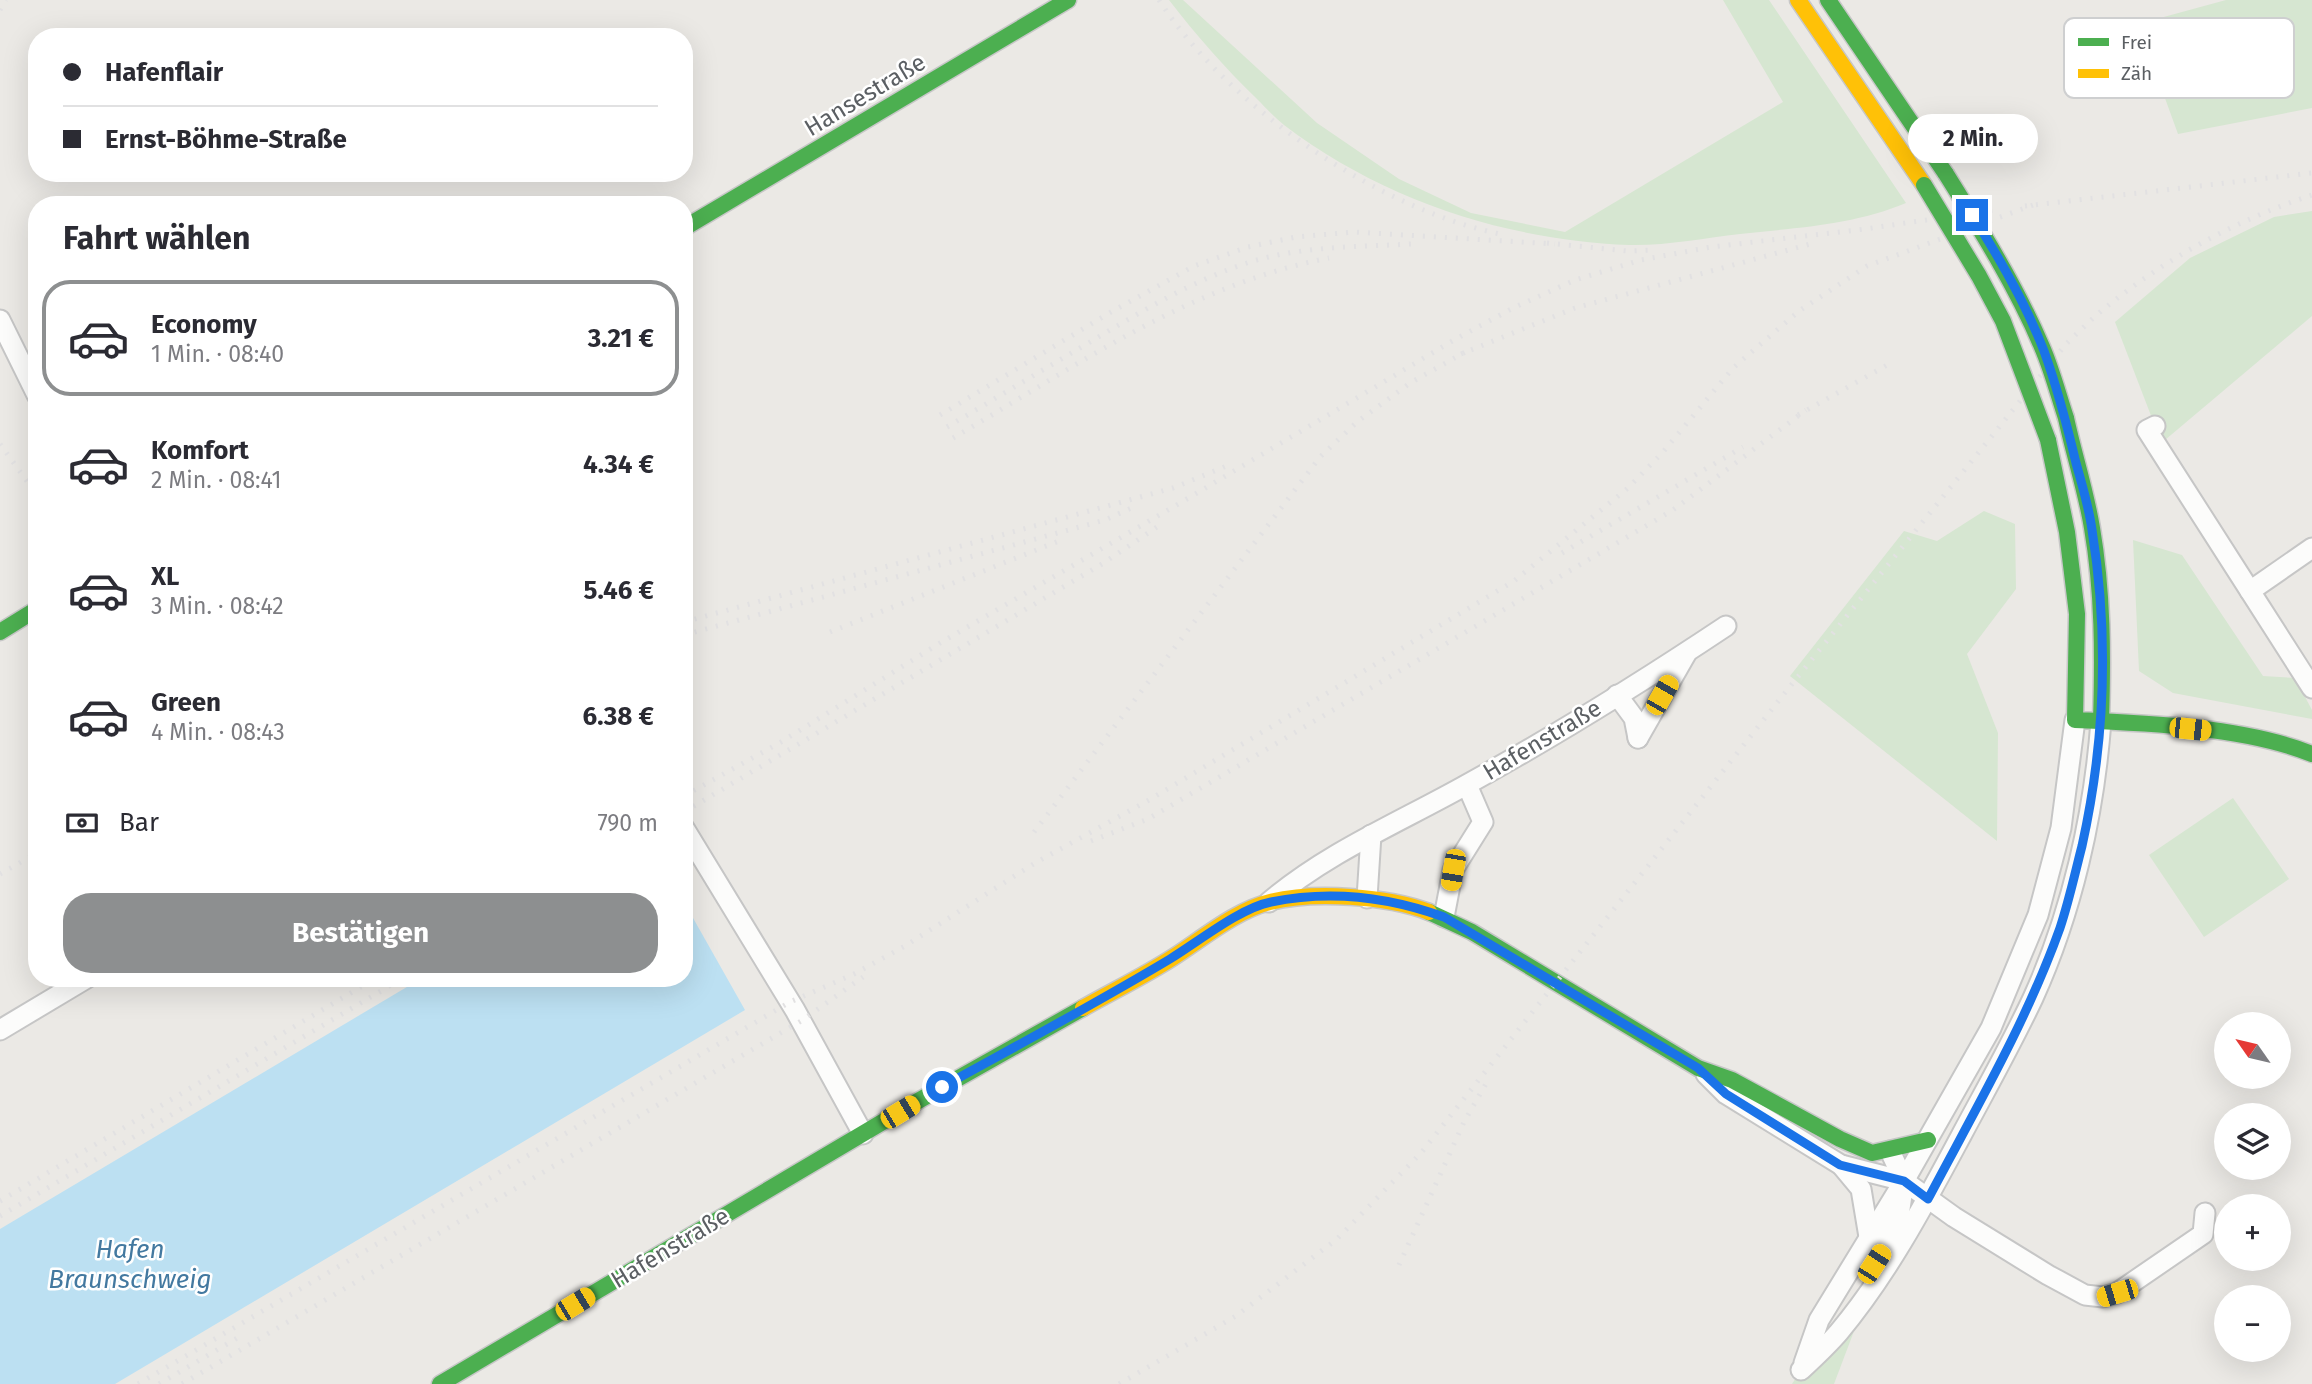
<!DOCTYPE html>
<html lang="de">
<meta charset="utf-8">
<style>
:root{--surface:#fff;--page:#f2f2f3;--text:#2b2b33;--muted:#7c7c81;--line:#e1e1e2;--accent:#8d8f90}
body{margin:0;font-family:"Fira Sans",sans-serif;background:var(--page);color:var(--text);height:100vh;display:flex;flex-direction:column;font-size:26px;white-space:nowrap}
*{box-sizing:border-box;margin:0}
p{font-size:23px;color:var(--muted)}
.icon{flex:none;width:38px;height:38px;fill:none;stroke:currentColor;stroke-width:2;stroke-linecap:round;stroke-linejoin:round}
.map{position:relative;flex:1;overflow:hidden}
.details{position:absolute;left:28px;top:196px;width:665px;height:791px;display:flex;flex-direction:column;background:var(--surface);border-radius:28px;box-shadow:0 7px 28px #0002}
.details>*{flex:none}
.top-card{position:absolute;left:28px;top:28px;width:665px;height:154px;border-radius:28px;box-shadow:0 7px 28px #0002;display:grid;align-content:center;height:154px;padding:0 35px;background:var(--surface)}
.needle{width:46px;rotate:304deg}
.tools{position:absolute;left:2214px;top:1012px;display:grid;gap:14px}
.tools a{display:grid;place-items:center;width:77px;height:77px;border-radius:50%;background:var(--surface);box-shadow:0 7px 28px #0002;font-size:35px}
.end{position:absolute;width:32px;height:32px;margin:-16px;border:9px solid #1a73e8;background:#fff;box-shadow:0 0 0 4px #fff}
.from{border-radius:50%}
.bubble{position:absolute;height:49px;border-radius:24px;background:var(--surface);box-shadow:0 7px 28px #0002;font-size:23px;font-weight:700;line-height:49px;text-align:center}
.car{position:absolute;width:21px;height:42px;margin:-21px -10px;border-radius:9px;box-shadow:0 0 5px 2px #0007;background:linear-gradient(#f5c518 24%,#345 0 40%,#f5c518 0 76%,#345 0 86%,#f5c518 0)}
.top-card b{display:flex;align-items:center;gap:24px;height:66px;font-size:26px}
.top-card b+b{border-top:2px solid var(--line)}
.top-card i{width:18px;height:18px;background:var(--text)}
ul{padding:0;list-style:none}
li{display:flex;align-items:center;gap:21px;height:116px;margin:0 14px 10px;padding:0 21px;border:4px solid transparent;border-radius:28px}
li div{flex:1}
li b{display:block;font-size:26px}
li em{font-style:normal;font-weight:700}
li.active{border-color:var(--accent)}
li>.icon{width:63px;height:63px;stroke-width:1.5}
h2{padding:0 35px;font-size:32px;line-height:84px}
.pay{display:flex;align-items:center;gap:18px;height:77px;padding:0 35px;font-size:26px}
.pay p{margin-inline-start:auto}
.button{display:flex;gap:14px;margin-top:auto;padding:14px 35px}
.button a{flex:1;height:80px;border-radius:28px;background:var(--accent);color:#fff;font-size:28px;font-weight:700;line-height:80px;text-align:center}
.map>svg:first-child{display:block}
</style>
<div class="map">
<svg width="2312" height="1384" viewBox="0 0 2312 1384">
<rect width="100%" height="100%" fill="#ebe9e5"/>
<g fill="#d6e6d1">
<path d="M1169,0H1183L1317,123L1399,179L1471,213L1565,232L1783,102L1723,0H1769L1906,203C1854,225 1795,228 1740,234C1705,238 1664,246 1629,245C1505,240 1383,200 1284,125C1274,117 1265,107 1257,99C1225,68 1196,35 1169,0Z"/>
<path d="M2226,0H2312V108L2178,134L2138,24Z"/>
<path d="M2312,211V316L2165,440L2155,426L2115,322L2190,258L2274,217Z"/>
<path d="M1984,511L2015,524L2016,589L1967,654L1998,733L1997,841L1790,676L1904,531L1937,541Z"/>
<path d="M2133,540L2182,555L2263,676L2295,678L2312,710V719L2173,693L2139,671Z"/>
<path d="M2233,798L2289,879L2204,937L2149,855Z"/>
<path d="M1868,1294L1834,1384H1792L1801,1370Z"/>
</g>
<path fill="#bce0f2" d="M684,902L745,1010L115,1384H0V1229L422,978H684Z"/>
<g fill="none" stroke-linecap="round" stroke-linejoin="round">
<defs>
<g id="street">
<path d="M0,320L37,395"/>
<path d="M2155,426L2147,430L2250,591"/>
<path d="M2312,548L2250,591L2312,688"/>
<path d="M1617,695L1634,718L1638,738"/>
<path d="M1638,738L1686,654"/>
<path d="M684,828L795,1010L863,1134"/>
<path d="M1367,898L1371,835"/>
<path d="M1269,902C1328,852 1400,822 1466,785C1555,736 1642,682 1726,626"/>
<path d="M1444,917L1453,870L1483,822L1467,785"/>
<path d="M0,1030L87,978"/>
<path d="M1706,1074L1726,1094L1841,1165L1904,1181L1954,1217L2048,1275L2085,1295L2103,1297L2117,1293L2203,1234L2205,1213"/>
<path d="M1841,1165L1861,1189L1869,1237"/>
<path d="M1885,1248L1899,1216L1904,1181L1890,1151"/>
<path d="M1804,1363L1819,1320L1904,1181L1991,1028L2038,915L2061,828L2075,720"/>
<path d="M1801,1370C1814,1358 1827,1346 1839,1332C1889,1272 1925,1203 1962,1134C1986,1089 2011,1045 2033,998C2072,912 2094,815 2101,721"/>
</g>
<g id="fast">
<path d="M1828,0L1946,174"/>
<path d="M684,228L1068,0"/>
<path d="M2066,418C2074,455 2086,491 2092,528C2103,592 2103,656 2101,721"/>
<path d="M2048,440L2067,532L2077,614L2075,720C2148,723 2245,727 2312,754"/>
<path d="M0,632L37,609"/>
<path d="M1429,912L1472,932L1698,1068L1732,1080L1840,1139L1872,1153L1928,1140"/>
<path d="M440,1384L918,1101L1083,1008"/>
</g>
<g id="slow">
<path d="M1798,0L1924,185"/>
<path d="M1083,1008C1113,991 1144,976 1172,958C1202,939 1236,910 1270,902C1314,891 1387,896 1429,912"/>
</g>
</defs>
<use href="#street" stroke="#c6c6c6" stroke-width="23"/>
<use href="#fast" stroke="#c7c7c7" stroke-width="19"/>
<use href="#slow" stroke="#c7c7c7" stroke-width="19"/>
<use href="#street" stroke="#fcfcfb" stroke-width="19"/>
<use href="#fast" stroke="#4caf50" stroke-width="16"/>
<use href="#slow" stroke="#ffc107" stroke-width="16"/>
<g stroke="#e2e1e2" stroke-width="5" stroke-dasharray="2 9" stroke-linecap="butt">
<path d="M1159,0C1228,107 1380,211 1505,235"/>
<path d="M0,10L6,0"/>
<path d="M2025,206L2312,173"/>
<path d="M1547,243L1627,251L1655,250"/>
<path d="M1461,354L1575,308L1814,243"/>
<path d="M940,415L1111,312L1194,266L1248,247L1296,237L1354,232L1555,244"/>
<path d="M1798,415L1889,364"/>
<path d="M947,427C993,400 1039,372 1085,345C1137,314 1189,282 1247,263C1299,246 1357,247 1411,244"/>
<path d="M953,438C1075,367 1189,285 1329,258"/>
<path d="M0,444L37,495"/>
<path d="M1562,553L1743,447"/>
<path d="M684,622L1173,488L1229,465"/>
<path d="M830,632L1064,539"/>
<path d="M684,635L1105,520L1138,505"/>
<path d="M684,796L781,742L940,643L1197,493L1454,340L1513,308L1575,280L1641,260L1711,247L1865,229L2001,209"/>
<path d="M684,812L1102,564L1157,527"/>
<path d="M1034,832L1320,457L1357,422L1410,383L1467,351"/>
<path d="M1091,841L1148,819L1673,510L1806,410"/>
<path d="M0,874L37,853"/>
<path d="M0,1201L376,978"/>
<path d="M0,1216L403,978"/>
<path d="M1399,1265L1464,1122L1487,1082"/>
<path d="M138,1384L790,1002L854,974L905,946L1035,863L1149,800L1514,581L1628,488L1663,452L1733,368L1799,311L1867,266L2033,205"/>
<path d="M159,1384L239,1337"/>
<path d="M182,1384L801,1021L863,977"/>
<path d="M1119,1384L1236,1316L1337,1239L1421,1153L1784,694L2066,344C2080,331 2094,316 2110,304C2170,256 2239,219 2312,195"/>
</g>
<defs>
<g id="fast-bridge">
<path d="M1946,174C1981,230 2016,286 2042,347C2052,370 2058,394 2066,418"/>
<path d="M1924,185L1979,276L2003,321L2048,440"/>
</g>
</defs>
<use href="#fast-bridge" stroke="#c7c7c7" stroke-width="19" stroke-linecap="butt"/>
<use href="#fast-bridge" stroke="#4caf50" stroke-width="16"/>
</g>
<g fill="none" stroke-linecap="round" stroke-linejoin="round">
<path stroke="#1a73e8" stroke-width="9" d="M942,1087C1018,1045 1095,1004 1170,959C1198,942 1240,908 1271,902C1329,890 1389,897 1444,917L1698,1068L1726,1094L1840,1165L1904,1181L1928,1199C1975,1110 2026,1023 2060,928C2069,901 2075,873 2082,846C2105,742 2109,635 2092,530C2089,507 2082,485 2076,463C2067,425 2057,387 2044,351C2026,304 1999,257 1972,215"/>
</g>
<g text-anchor="middle" stroke-width="5" stroke-linejoin="round" paint-order="stroke">
<g font-size="24" fill="#5b5f63" stroke="#fff">
<text transform="translate(865 95) rotate(-31)" y="8">Hansestraße</text>
<text transform="translate(1542 740) rotate(-31)" y="8">Hafenstraße</text>
<text transform="translate(670 1248) rotate(-31)" y="8">Hafenstraße</text>
</g>
<g font-size="26" font-style="italic" fill="#4379a0" stroke="#fff">
<text x="130" y="1258">Hafen<tspan x="130" dy="30">Braunschweig</tspan></text>
</g>
</g>
<rect x="2064" y="18" width="230" height="80" rx="10" fill="#fff" stroke="#cecfd0" stroke-width="2"/>
<rect x="2078" y="38" width="31" height="8" fill="#4caf50"/>
<rect x="2078" y="69" width="31" height="9" fill="#ffc107"/>
<g font-size="19" fill="#5b5f63">
<text x="2121" y="49">Frei</text>
<text x="2121" y="80">Zäh</text>
</g>
</svg>
<div class="tools">
<a><svg class="needle" viewBox="-14 -14 28 28"><path d="M0-13l5 13h-10z" fill="#e53935"/><path d="M0 13l5-13h-10z" fill="#7c7c81"/></svg></a>
<a><svg class="icon" aria-label="layers" viewBox="0 0 24 24"><path d="M12 4l9 5-9 5-9-5zM3 14l9 5 9-5"/></svg></a>
<a>+</a>
<a>−</a>
</div>
<i class="end from" style="left:942px;top:1087px"></i>
<i class="end" style="left:1972px;top:215px"></i>
<div class="bubble" style="left:1908px;top:114px;width:130px">2 Min.</div>
<i class="car" style="left:1662px;top:695px;rotate:30deg"></i>
<i class="car" style="left:2190px;top:729px;rotate:96deg"></i>
<i class="car" style="left:1453px;top:870px;rotate:190deg"></i>
<i class="car" style="left:900px;top:1112px;rotate:59deg"></i>
<i class="car" style="left:1874px;top:1264px;rotate:33deg"></i>
<i class="car" style="left:2117px;top:1293px;rotate:253deg"></i>
<i class="car" style="left:575px;top:1304px;rotate:59deg"></i>
<div class="top-card">
<b><i class="from"></i>Hafenflair</b>
<b><i></i>Ernst-Böhme-Straße</b>
</div>
<section class="details">
<h2>Fahrt wählen</h2>
<ul>
<li class="active"><svg class="icon" aria-label="car" viewBox="0 0 24 24"><path d="M5 17H2v-5l4-1 3-4h7l3 4 3 1v5h-3M9 17h6M6 11h13"/><circle cx="7" cy="17" r="2"/><circle cx="17" cy="17" r="2"/></svg><div><b>Economy</b><p>1 Min. · 08:40</p></div><em>3.21 €</em></li>
<li><svg class="icon" aria-label="car" viewBox="0 0 24 24"><path d="M5 17H2v-5l4-1 3-4h7l3 4 3 1v5h-3M9 17h6M6 11h13"/><circle cx="7" cy="17" r="2"/><circle cx="17" cy="17" r="2"/></svg><div><b>Komfort</b><p>2 Min. · 08:41</p></div><em>4.34 €</em></li>
<li><svg class="icon" aria-label="car" viewBox="0 0 24 24"><path d="M5 17H2v-5l4-1 3-4h7l3 4 3 1v5h-3M9 17h6M6 11h13"/><circle cx="7" cy="17" r="2"/><circle cx="17" cy="17" r="2"/></svg><div><b>XL</b><p>3 Min. · 08:42</p></div><em>5.46 €</em></li>
<li><svg class="icon" aria-label="car" viewBox="0 0 24 24"><path d="M5 17H2v-5l4-1 3-4h7l3 4 3 1v5h-3M9 17h6M6 11h13"/><circle cx="7" cy="17" r="2"/><circle cx="17" cy="17" r="2"/></svg><div><b>Green</b><p>4 Min. · 08:43</p></div><em>6.38 €</em></li>
</ul>
<div class="pay"><svg class="icon" aria-label="cash" viewBox="0 0 24 24"><path d="M3 7h18v10H3z"/><circle cx="12" cy="12" r="2"/></svg>Bar<p>790 m</p></div>
<div class="button"><a>Bestätigen</a></div>
</section>
</div>
